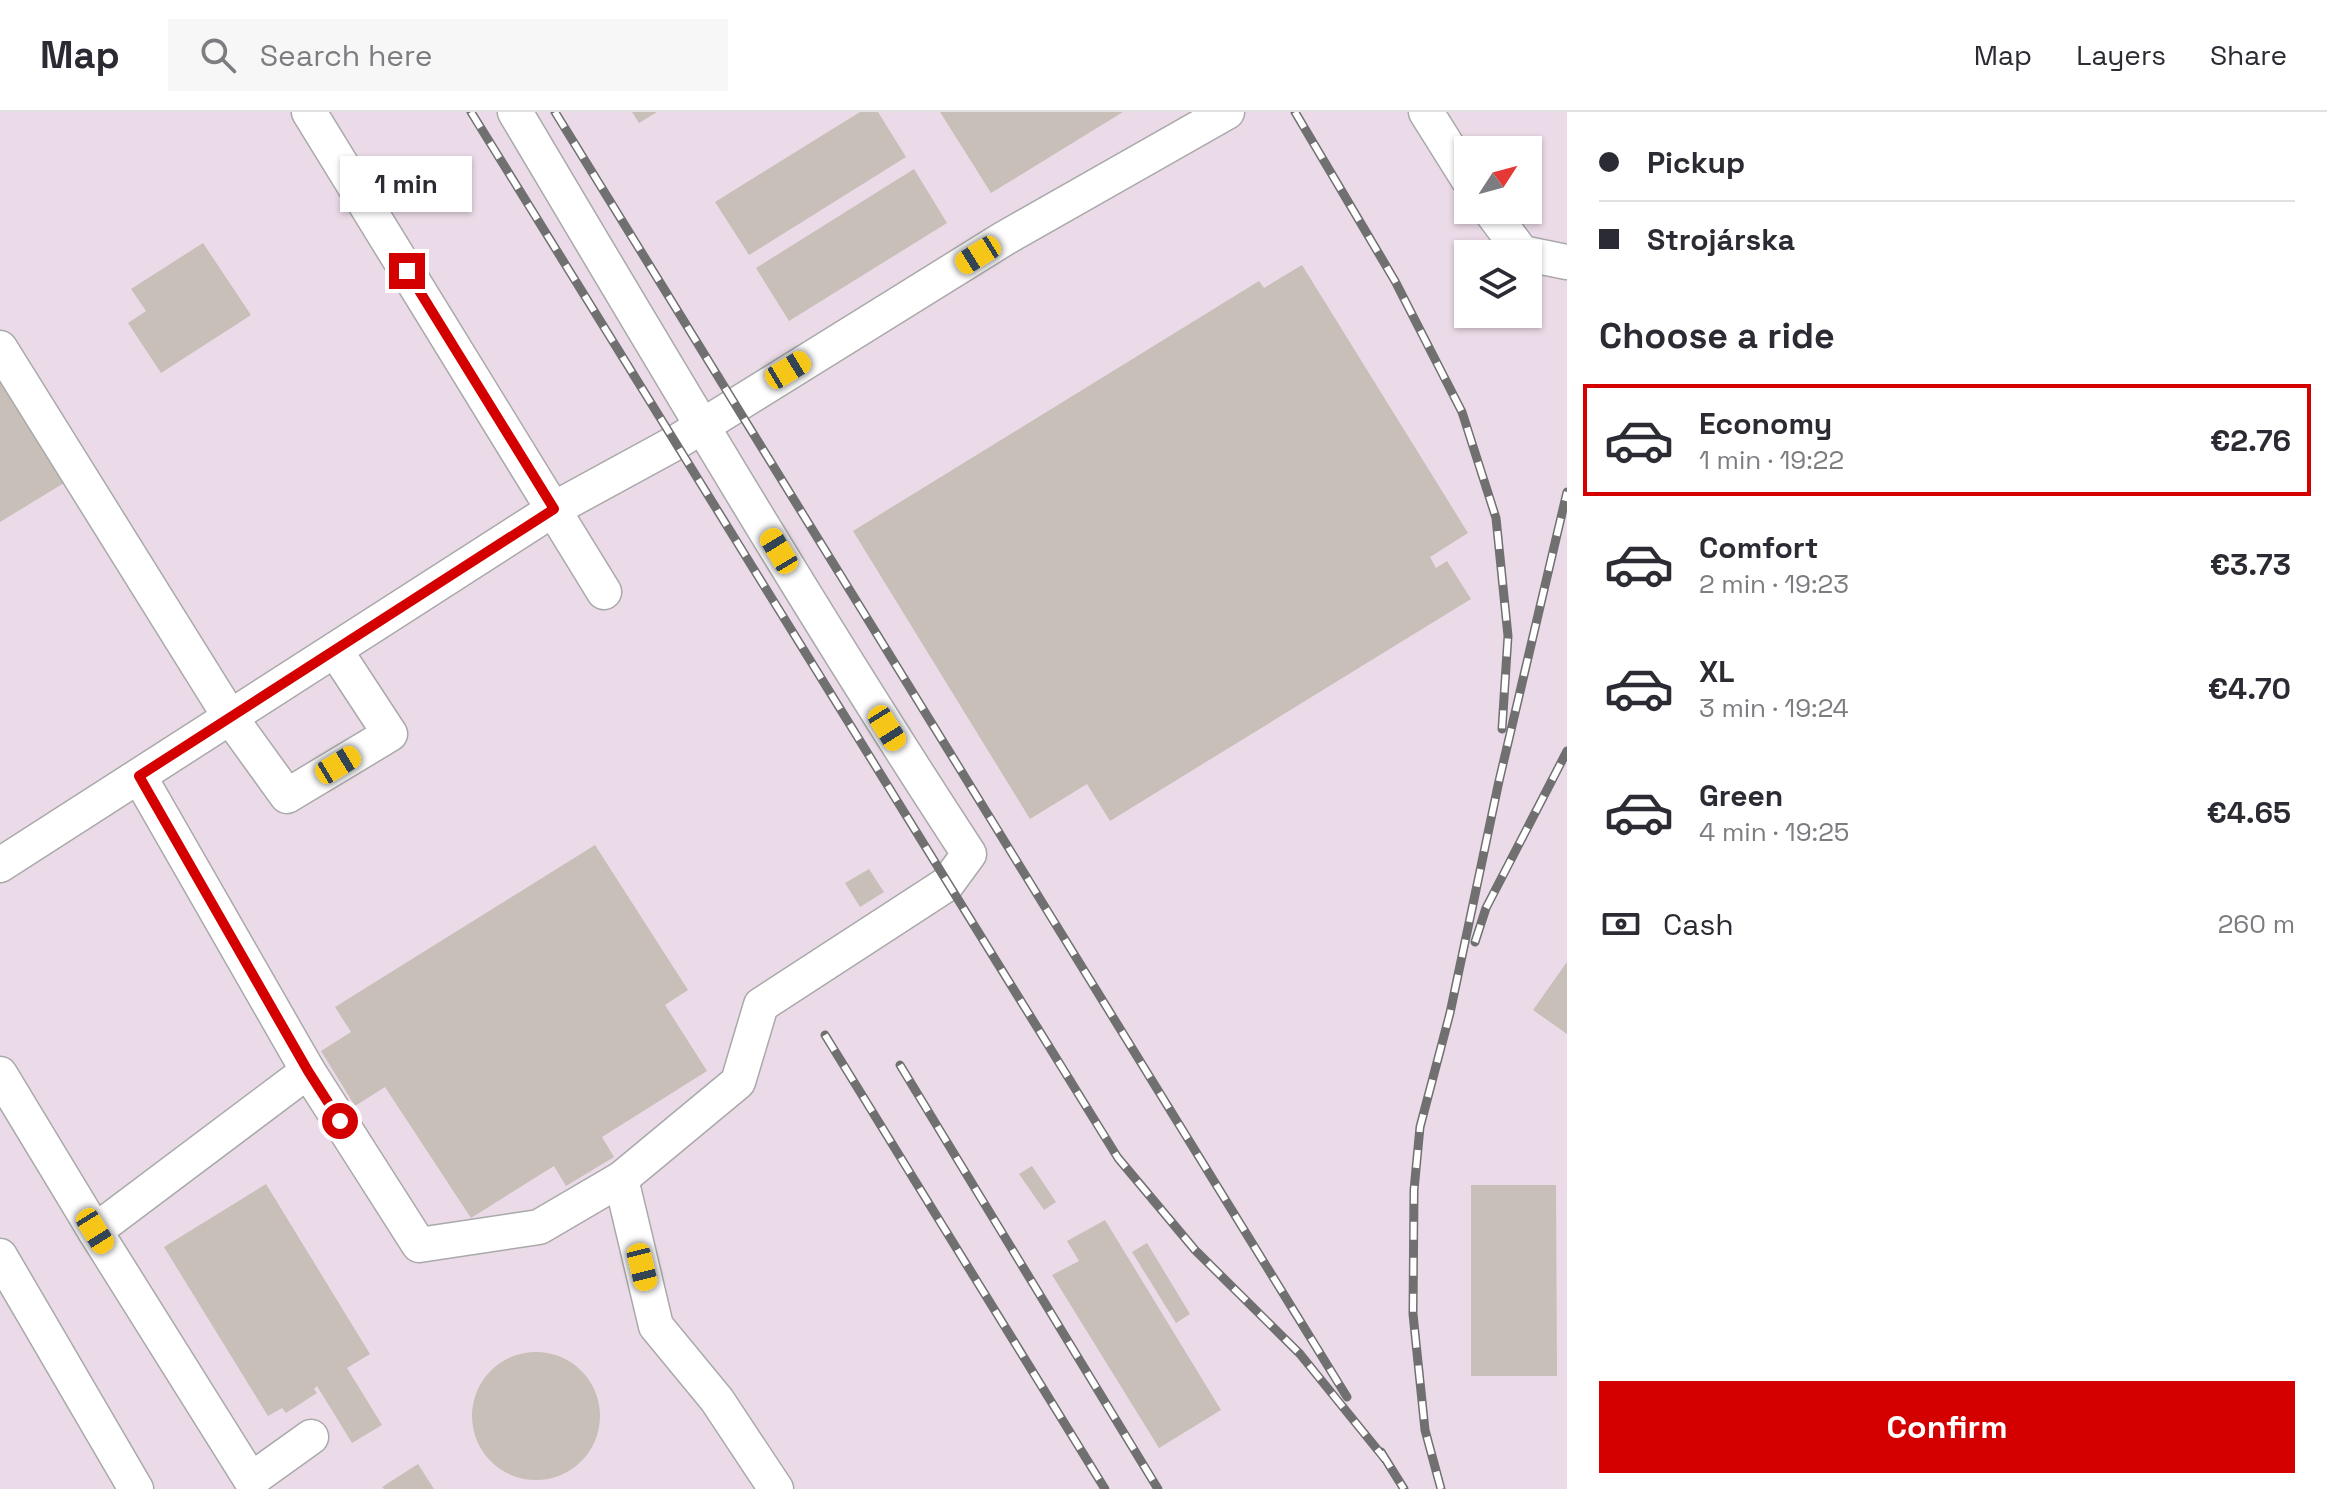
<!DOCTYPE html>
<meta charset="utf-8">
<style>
:root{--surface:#fff;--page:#f7f7f7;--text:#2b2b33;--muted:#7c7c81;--line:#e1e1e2;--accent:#d40000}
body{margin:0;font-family:"Space Grotesk",sans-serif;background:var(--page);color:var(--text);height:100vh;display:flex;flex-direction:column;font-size:30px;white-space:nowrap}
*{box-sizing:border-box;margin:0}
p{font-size:26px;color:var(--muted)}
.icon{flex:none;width:44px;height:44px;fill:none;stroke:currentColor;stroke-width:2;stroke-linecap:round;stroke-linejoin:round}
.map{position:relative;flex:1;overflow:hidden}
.side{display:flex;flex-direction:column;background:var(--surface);width:760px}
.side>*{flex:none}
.banner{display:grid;align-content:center;height:176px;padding:0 32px;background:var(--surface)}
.needle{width:52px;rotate:54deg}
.fabs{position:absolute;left:1454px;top:24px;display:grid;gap:16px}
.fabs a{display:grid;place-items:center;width:88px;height:88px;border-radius:0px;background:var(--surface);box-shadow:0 2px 6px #0004;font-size:40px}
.end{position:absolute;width:36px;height:36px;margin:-18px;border:10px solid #d40000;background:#fff;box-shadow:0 0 0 4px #fff}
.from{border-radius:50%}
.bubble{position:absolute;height:56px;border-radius:0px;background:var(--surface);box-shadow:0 2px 6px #0004;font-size:26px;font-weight:800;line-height:56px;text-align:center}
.car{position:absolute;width:24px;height:48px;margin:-24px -12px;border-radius:10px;box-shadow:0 0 6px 2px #0007;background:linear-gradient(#f5c518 24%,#345 0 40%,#f5c518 0 76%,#345 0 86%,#f5c518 0)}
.banner b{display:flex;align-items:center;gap:28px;height:76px;font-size:30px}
.banner b+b{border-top:2px solid var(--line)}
.banner i{width:20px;height:20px;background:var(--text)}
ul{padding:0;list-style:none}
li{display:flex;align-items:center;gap:24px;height:112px;margin:0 16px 12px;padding:0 16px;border:4px solid transparent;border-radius:0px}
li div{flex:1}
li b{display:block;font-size:30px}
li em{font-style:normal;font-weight:800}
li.active{border-color:var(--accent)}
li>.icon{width:72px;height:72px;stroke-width:1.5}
h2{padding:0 32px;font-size:36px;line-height:96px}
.pay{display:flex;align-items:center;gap:20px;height:88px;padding:0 32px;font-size:30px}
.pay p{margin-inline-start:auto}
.cta{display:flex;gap:16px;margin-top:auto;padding:16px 32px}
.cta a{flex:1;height:92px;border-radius:0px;background:var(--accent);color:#fff;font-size:32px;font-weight:800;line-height:92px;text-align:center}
header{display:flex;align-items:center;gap:48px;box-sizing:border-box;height:112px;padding:0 40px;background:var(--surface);border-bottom:2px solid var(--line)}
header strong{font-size:38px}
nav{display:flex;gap:44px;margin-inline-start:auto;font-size:28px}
.search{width:560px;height:72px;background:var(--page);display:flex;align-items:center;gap:20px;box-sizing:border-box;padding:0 28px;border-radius:0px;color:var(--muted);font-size:30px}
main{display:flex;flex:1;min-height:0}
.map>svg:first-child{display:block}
</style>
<header>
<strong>Map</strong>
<div class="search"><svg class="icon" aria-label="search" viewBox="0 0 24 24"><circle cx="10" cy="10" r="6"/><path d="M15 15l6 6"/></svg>Search here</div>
<nav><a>Map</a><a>Layers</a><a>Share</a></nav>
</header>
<main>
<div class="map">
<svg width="1567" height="1377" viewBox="0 0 1567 1377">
<rect width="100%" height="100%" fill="#f2efe9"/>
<path fill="#ebdbe8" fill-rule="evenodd" d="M0,0H1567V1377H0ZM1468,38H1528V98H1468ZM1468,142H1528V202H1468Z"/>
<g fill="#c7bfb8">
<path d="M632,0H657L639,11Z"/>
<path d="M860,0H878L906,45L749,143L715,90Z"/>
<path d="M940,0H1123L991,81Z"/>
<path d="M914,57L947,111L789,209L756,156Z"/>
<path d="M203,131L251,203L161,261L128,211L146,199L131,177Z"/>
<path d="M1302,153L1468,421L1430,445L1436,456L1447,449L1471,487L1110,709L1087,672L1030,707L853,419L1259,169L1264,176Z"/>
<path d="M0,266L64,371L0,410Z"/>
<path d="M595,733L688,878L665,893L707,959L602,1025L614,1045L566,1074L554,1054L471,1106L385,975L355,994L321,939L351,920L335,895Z"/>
<path d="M869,757L884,780L860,795L845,771Z"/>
<path d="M1567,850V922L1533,898Z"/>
<path d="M1032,1054L1056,1090L1044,1098L1019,1062Z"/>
<path d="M266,1072L370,1242L347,1256L382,1313L352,1331L317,1274L314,1277L317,1281L286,1301L282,1296L268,1304L164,1135Z"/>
<path d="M1471,1073H1556L1557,1264H1471Z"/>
<path d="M1105,1108L1221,1298L1159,1336L1052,1163L1079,1149L1067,1129Z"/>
<path d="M1147,1131L1190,1202L1176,1211L1132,1140Z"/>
<circle cx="536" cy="1304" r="64"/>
<path d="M418,1352L434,1377H384L382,1375Z"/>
</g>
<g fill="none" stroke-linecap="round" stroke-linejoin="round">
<defs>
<g id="minor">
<path d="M309,0L604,480"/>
<path d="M1426,0L1468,67"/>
<path d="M1490,98L1522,141L1567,150"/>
<path d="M0,236L230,605L287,684L390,622L335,538"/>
<path d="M139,664L308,959L95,1119L251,1368L311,1325"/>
<path d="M0,753L554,397L675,331L1005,126L1227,0"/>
<path d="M308,959L419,1133L539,1115L621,1067L738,970L761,893L947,772L969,742C810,499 663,249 515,0"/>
<path d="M0,962L95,1119"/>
<path d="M621,1067L656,1214L717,1288L776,1377"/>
<path d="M0,1144L136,1377"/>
</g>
</defs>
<use href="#minor" stroke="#a9a9a9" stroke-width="37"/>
<use href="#minor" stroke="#fff" stroke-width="34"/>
<defs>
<g id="rail">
<path d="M471,0L1118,1046L1195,1138L1300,1242L1385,1347"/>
<path d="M555,0L1347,1285"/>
<path d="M1295,0L1395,169L1462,300L1496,406L1508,524L1502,617"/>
<path d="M1475,830L1486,796L1567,639"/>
<path d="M825,923L1105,1377"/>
<path d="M900,953L1158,1377"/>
<path d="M1381,1340L1404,1377"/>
<path d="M1441,1377L1425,1318L1413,1202L1414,1078L1420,1015L1450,901L1499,669L1567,380"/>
</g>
</defs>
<use href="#rail" stroke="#707070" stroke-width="9"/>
<use href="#rail" stroke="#fff" stroke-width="6" stroke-dasharray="18" stroke-linecap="butt"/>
</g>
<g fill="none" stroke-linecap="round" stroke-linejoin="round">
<path stroke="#d40000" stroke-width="10" d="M340,1009L308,959L139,664L554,397L407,159"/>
</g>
</svg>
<div class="fabs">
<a><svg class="needle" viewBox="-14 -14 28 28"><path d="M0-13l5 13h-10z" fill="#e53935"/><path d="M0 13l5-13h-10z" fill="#7c7c81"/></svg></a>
<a><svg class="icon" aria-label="layers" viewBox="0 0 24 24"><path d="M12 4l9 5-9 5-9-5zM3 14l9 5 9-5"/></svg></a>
</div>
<i class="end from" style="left:340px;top:1009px"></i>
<i class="end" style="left:407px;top:159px"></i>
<div class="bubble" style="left:340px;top:44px;width:132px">1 min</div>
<i class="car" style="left:978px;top:143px;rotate:238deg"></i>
<i class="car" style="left:788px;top:258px;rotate:59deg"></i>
<i class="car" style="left:779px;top:439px;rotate:329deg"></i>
<i class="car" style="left:887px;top:616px;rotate:148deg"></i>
<i class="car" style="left:338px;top:653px;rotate:59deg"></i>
<i class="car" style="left:95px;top:1119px;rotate:148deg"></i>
<i class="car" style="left:642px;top:1155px;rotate:166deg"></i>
</div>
<section class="side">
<div class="banner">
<b><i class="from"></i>Pickup</b>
<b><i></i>Strojárska</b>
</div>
<h2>Choose a ride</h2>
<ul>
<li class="active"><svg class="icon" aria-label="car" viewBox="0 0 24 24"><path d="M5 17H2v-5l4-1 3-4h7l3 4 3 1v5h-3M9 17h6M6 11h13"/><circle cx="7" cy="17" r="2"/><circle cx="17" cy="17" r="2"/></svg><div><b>Economy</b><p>1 min · 19:22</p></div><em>€2.76</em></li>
<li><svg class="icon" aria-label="car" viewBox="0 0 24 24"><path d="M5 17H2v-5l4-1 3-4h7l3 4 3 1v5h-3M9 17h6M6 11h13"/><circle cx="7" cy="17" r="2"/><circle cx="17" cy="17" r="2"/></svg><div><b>Comfort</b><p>2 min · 19:23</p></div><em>€3.73</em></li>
<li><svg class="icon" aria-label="car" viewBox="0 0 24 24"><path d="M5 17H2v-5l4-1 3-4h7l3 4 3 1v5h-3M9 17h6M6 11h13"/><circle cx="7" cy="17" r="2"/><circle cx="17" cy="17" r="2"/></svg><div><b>XL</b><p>3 min · 19:24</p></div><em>€4.70</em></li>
<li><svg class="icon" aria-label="car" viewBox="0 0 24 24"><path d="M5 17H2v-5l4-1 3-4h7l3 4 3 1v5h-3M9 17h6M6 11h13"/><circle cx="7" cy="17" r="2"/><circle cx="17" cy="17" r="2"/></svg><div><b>Green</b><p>4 min · 19:25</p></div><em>€4.65</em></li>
</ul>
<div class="pay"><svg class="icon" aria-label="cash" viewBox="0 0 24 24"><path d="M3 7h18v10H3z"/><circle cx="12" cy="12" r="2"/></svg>Cash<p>260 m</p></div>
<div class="cta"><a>Confirm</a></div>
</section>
</main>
